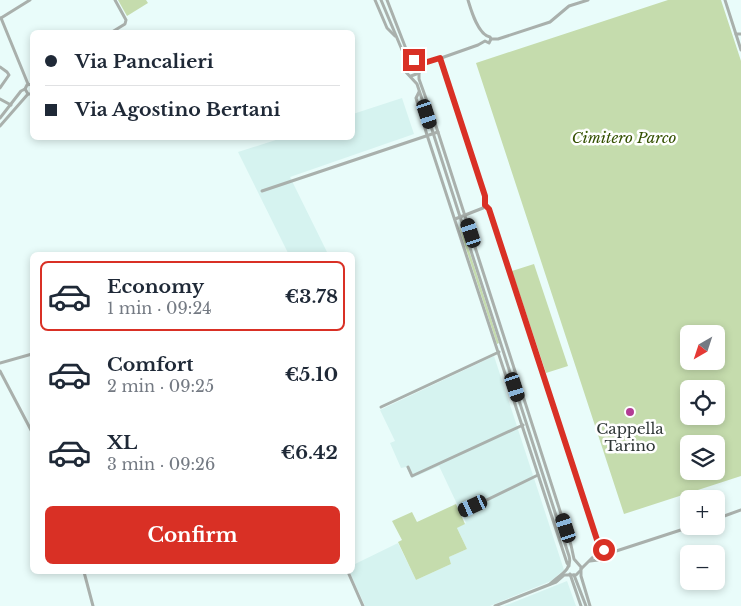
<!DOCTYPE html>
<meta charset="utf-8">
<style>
:root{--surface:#fff;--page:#f2f2f3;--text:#1f2937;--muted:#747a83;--line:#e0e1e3;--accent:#d93025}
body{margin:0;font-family:"Libre Baskerville",serif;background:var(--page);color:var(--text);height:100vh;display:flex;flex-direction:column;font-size:19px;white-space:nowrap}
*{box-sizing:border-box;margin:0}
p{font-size:16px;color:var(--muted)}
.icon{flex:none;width:28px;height:28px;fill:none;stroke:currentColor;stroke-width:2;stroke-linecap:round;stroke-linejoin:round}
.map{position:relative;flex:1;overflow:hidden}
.drawer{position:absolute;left:30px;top:252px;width:325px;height:322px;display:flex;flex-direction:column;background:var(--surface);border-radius:8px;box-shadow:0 2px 8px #0003}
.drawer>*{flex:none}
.guide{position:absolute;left:30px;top:30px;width:325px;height:110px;border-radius:8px;box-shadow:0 2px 8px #0003;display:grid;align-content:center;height:110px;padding:0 15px;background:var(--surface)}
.needle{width:32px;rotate:219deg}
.buttons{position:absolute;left:680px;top:325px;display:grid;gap:10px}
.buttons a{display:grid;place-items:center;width:45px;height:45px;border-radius:8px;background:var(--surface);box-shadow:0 2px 8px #0003;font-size:25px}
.end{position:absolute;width:22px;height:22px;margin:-11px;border:6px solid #d93025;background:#fff;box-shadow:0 0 0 2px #fff}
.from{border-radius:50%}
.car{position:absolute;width:15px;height:30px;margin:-15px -8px;border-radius:6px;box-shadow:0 0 4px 1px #0007;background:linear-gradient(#222 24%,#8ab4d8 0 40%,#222 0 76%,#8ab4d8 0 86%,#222 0)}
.guide b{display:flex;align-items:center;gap:18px;height:48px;font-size:19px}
.guide b+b{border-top:1px solid var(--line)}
.guide i{width:12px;height:12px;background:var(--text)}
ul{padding:9px 0 0;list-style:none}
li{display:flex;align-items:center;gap:15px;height:70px;margin:0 10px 8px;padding:0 5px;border:2px solid transparent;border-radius:8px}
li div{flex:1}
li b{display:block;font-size:19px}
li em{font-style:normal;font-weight:800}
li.selected{border-color:var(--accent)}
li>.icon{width:45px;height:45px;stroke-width:1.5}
.button{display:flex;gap:10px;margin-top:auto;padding:10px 15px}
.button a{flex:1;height:58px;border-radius:8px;background:var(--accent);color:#fff;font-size:20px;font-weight:800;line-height:58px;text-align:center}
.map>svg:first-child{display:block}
</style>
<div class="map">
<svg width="741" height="606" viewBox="0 0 741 606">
<rect width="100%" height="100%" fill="#e9fcfa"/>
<g fill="#d6f3f0">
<path d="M402,98L414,134L290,177L327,252L322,255H289L238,152L282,138H352L353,114Z"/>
<path d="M494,356L564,570L551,581L490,606H365L350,573L352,572L353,565L398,543L416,580L451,564L449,557L467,549L457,528L466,523L439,466L412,478L406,467L401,468L390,443L395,441L380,410Z"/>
<path d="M567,581L576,606H504Z"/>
</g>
<g fill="#c5dcad" fill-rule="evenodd">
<path d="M118,0H146L148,3L127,16Z"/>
<path d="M668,0H721L741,61V476L624,514L476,63ZM689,334H716V361H689ZM689,389H716V416H689ZM689,444H716V471H689Z"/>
<path d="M458,224L467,244L499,343L497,344Z"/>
<path d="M534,264L568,366L546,373L512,271Z"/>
<path d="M456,504L465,524L457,528L467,549L449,557L451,564L416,580L398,542L402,540L392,521L412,512L417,522Z"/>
</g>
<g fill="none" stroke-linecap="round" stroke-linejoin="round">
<g stroke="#a9b0ac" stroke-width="3">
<path d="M375,0L387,28L395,36"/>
<path d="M381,0L405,57L404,70L417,84L427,114L569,556C573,570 559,575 550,584"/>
<path d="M387,0L408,54L420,65L419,73L411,76"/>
<path d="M468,0C471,10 478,35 490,37L491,39"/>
<path d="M725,0L741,50"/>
<path d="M1,18L28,84"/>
<path d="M1,18L30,0"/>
<path d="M112,32L125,24L126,20L115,0"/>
<path d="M736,34H741"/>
<path d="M440,58L486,201L483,208L455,219"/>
<path d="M417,61L427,63L478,45L485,41L489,43L491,39H498L550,22L569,6L588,0"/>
<path d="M0,67L7,72L9,75L0,88"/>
<path d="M419,71V79L436,126L571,545L574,559L581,567V576L590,606"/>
<path d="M32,84L27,85L25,89L28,94H32"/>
<path d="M419,92L416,98L427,135L567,563L569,566"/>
<path d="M0,99L11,105"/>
<path d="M0,118L21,91L25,89"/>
<path d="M0,126L28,94"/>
<path d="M262,191L438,132"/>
<path d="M485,205L489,209L600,549"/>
<path d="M0,363L32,354"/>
<path d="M0,371L32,432"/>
<path d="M381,407L499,352"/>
<path d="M408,467L412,476L523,425"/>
<path d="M462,512L538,475"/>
<path d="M716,519L741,510"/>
<path d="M600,549L604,550L607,554"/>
<path d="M590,561L598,560L602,561L607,558V554L693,526"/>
<path d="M581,569L595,555"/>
<path d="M84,572L93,606"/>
<path d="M348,572L363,606"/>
<path d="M570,574L581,606"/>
<path d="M574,575L586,606"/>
<path d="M495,606L556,582L564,575H576L580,571"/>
</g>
</g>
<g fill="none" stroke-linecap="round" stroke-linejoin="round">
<path stroke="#d93025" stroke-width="6" d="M414,60L427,62L440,58L485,196V205L489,209L600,549L604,550"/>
</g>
<circle fill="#b23c94" stroke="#fff" stroke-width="2" cx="630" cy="412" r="5"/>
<g text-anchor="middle" stroke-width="5" stroke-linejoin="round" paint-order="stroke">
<g font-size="15" font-style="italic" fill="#345000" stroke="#fff">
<text x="624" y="143">Cimitero Parco</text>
</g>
<g font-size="15" fill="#2f3736" stroke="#fff">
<text x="630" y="434">Cappella<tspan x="630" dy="17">Tarino</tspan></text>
</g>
</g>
</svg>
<div class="buttons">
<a><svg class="needle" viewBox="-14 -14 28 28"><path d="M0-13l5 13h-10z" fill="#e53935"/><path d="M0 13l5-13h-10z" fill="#747a83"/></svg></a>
<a><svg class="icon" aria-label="locate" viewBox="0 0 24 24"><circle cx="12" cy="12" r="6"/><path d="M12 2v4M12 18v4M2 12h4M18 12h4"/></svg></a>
<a><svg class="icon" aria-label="layers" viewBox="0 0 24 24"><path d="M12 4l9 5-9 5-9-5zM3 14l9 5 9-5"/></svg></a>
<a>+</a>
<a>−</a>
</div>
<i class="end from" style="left:604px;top:550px"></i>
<i class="end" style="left:414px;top:60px"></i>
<i class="car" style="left:427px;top:114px;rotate:162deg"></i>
<i class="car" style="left:471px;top:233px;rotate:342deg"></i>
<i class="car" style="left:515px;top:387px;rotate:162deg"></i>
<i class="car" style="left:473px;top:506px;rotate:245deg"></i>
<i class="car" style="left:566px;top:528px;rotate:342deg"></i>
<div class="guide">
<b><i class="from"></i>Via Pancalieri</b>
<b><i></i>Via Agostino Bertani</b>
</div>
<section class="drawer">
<ul>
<li class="selected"><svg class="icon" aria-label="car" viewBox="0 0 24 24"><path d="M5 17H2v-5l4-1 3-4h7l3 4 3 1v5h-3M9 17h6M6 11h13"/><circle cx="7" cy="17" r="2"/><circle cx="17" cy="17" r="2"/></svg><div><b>Economy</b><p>1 min · 09:24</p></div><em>€3.78</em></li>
<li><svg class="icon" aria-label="car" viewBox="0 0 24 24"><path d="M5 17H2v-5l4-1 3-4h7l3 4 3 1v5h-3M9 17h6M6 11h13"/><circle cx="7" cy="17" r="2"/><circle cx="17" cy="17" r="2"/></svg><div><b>Comfort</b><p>2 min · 09:25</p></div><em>€5.10</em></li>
<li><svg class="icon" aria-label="car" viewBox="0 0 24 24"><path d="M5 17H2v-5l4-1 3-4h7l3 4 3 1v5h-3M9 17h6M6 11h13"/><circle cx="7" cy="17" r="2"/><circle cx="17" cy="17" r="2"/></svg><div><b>XL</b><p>3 min · 09:26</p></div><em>€6.42</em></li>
</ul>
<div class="button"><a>Confirm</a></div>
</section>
</div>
